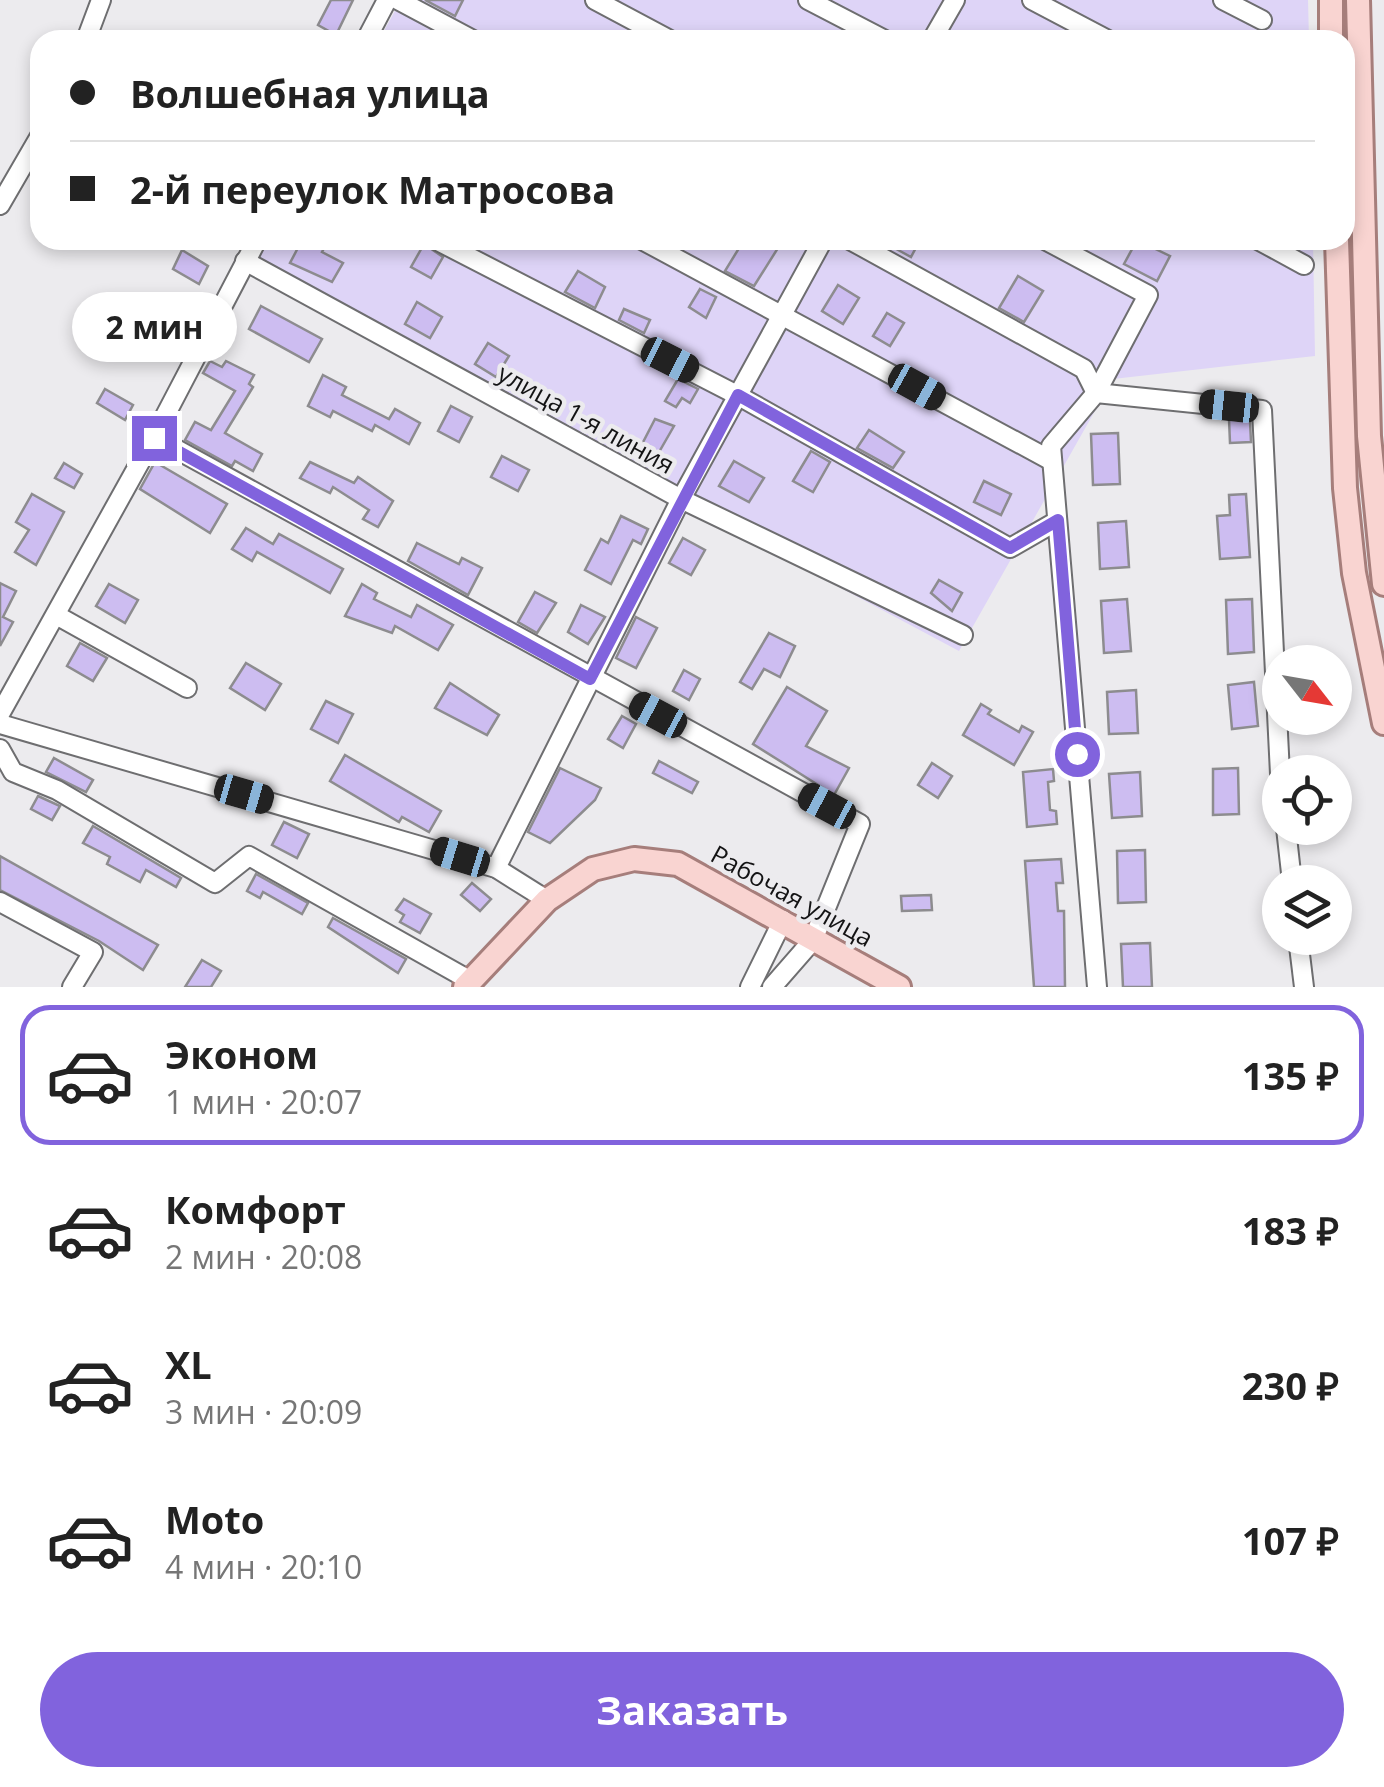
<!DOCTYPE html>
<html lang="ru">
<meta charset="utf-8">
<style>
:root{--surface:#fff;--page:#f6f6f6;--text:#222;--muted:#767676;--line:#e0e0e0;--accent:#8163dd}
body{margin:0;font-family:"Open Sans",sans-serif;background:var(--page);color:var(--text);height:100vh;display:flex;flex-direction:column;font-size:38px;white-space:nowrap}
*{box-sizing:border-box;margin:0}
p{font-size:32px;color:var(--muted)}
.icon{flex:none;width:55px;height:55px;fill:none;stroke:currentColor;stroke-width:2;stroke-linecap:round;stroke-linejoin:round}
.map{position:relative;height:987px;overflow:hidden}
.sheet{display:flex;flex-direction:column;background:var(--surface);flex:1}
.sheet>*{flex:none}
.guide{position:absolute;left:30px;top:30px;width:1325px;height:220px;border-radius:30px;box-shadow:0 5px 15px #0003;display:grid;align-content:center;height:220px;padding:0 40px;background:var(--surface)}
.needle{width:65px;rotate:121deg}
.tools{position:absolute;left:1262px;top:645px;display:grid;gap:20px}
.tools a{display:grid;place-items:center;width:90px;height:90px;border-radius:50%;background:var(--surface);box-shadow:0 5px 15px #0003;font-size:50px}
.end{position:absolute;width:45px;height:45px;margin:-22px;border:12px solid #8163dd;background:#fff;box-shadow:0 0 0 5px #fff}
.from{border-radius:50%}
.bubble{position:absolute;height:70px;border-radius:35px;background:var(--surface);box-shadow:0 5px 15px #0003;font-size:32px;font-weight:700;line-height:70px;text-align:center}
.car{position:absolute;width:30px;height:60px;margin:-30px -15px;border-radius:12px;box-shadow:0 0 8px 2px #0007;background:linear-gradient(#222 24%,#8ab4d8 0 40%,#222 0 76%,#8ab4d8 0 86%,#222 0)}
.guide b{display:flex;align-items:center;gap:35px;height:95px;font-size:38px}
.guide b+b{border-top:2px solid var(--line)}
.guide i{width:25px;height:25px;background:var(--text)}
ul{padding:18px 0 0;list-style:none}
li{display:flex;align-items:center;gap:30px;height:140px;margin:0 20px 15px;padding:0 20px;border:5px solid transparent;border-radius:30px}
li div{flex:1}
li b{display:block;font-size:38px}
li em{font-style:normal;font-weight:700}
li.selected{border-color:var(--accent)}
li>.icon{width:90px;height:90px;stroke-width:1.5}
.primary-button{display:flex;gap:20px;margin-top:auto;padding:20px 40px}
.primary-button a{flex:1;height:115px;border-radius:60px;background:var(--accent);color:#fff;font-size:40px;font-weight:700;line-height:115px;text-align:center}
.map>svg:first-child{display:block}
</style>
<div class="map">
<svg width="1384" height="987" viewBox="0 0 1384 987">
<rect width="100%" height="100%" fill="#ecebee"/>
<g fill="#ded4f7">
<path d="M401,0H1308L1309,40H379Z"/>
<path d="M268,240H1313L1315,356L1113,379L959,651L250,273Z"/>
</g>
<g fill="#cdbdf1" stroke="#8d8c8f" stroke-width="2.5">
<path d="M331,0H353L336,35L318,25Z"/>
<path d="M425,0H463L455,16Z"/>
<path d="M302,240L327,243L322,252L343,263L332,282L290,263Z"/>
<path d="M744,240H783L754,286L725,271Z"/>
<path d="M880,240H920L911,257Z"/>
<path d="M1137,240L1170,256L1157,281L1124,264Z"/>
<path d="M424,244L443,257L431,278L411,267Z"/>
<path d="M182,250L208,266L199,284L173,269Z"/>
<path d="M578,271L605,287L595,308L565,292Z"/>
<path d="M1018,276L1043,291L1024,322L999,308Z"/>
<path d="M838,285L859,298L843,324L822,311Z"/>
<path d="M700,289L716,297L706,318L689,307Z"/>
<path d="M164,302L185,313L168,343L147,332Z"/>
<path d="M417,302L442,317L430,338L405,324Z"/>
<path d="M261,306L322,339L309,362L249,329Z"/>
<path d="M624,309L650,320L644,333L619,320Z"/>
<path d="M887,313L904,323L890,346L873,336Z"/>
<path d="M488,343L509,356L496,377L475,364Z"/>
<path d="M210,361L222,367L226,361L254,375L249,384L253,387L225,433L262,454L253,471L235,461L232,466L185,440L195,422L211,430L235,391L203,373Z"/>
<path d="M323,375L346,387L342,395L389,419L395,409L420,423L409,444L375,425L372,431L333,411L330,417L308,406Z"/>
<path d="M678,379L698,389L690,403L682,398L676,407L665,401Z"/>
<path d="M105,389L133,405L125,420L97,403Z"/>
<path d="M451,406L472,417L459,442L438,431Z"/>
<path d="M655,419L674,426L655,459L639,450Z"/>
<path d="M1229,419L1250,421L1251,442L1230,443Z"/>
<path d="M869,430L904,452L893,468L857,448Z"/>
<path d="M1118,433L1120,484L1093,485L1091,434Z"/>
<path d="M811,451L830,462L813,492L793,481Z"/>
<path d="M502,456L529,470L518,491L491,477Z"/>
<path d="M734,461L764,478L749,502L719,486Z"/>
<path d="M155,462L227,504L210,533L140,489Z"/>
<path d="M310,462L354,483L358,477L393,501L378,527L363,519L369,510L333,487L330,493L300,478Z"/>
<path d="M64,463L82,474L74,488L55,478Z"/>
<path d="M984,481L1011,494L1001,515L974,502Z"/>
<path d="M32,494L64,512L36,565L15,552L29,530L16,522Z"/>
<path d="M1246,494L1250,557L1220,559L1217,516L1230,515L1229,495Z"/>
<path d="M621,516L648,529L641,544L633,540L611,584L585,570L601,539L608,543Z"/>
<path d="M1126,521L1129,567L1100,569L1098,523Z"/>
<path d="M246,528L273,544L279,534L343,569L330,593L257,552L252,561L232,549Z"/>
<path d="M683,538L705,550L691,575L669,563Z"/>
<path d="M417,543L459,564L462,558L482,568L468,595L408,561Z"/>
<path d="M939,580L962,593L952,611L931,593Z"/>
<path d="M0,583L16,591L3,617L13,622L0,646Z"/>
<path d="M109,584L138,600L125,623L96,606Z"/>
<path d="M362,584L377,593L374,599L411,617L417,605L453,625L438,650L395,626L392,633L345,616Z"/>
<path d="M535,592L556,603L537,633L518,622Z"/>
<path d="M1127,599L1131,651L1104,653L1101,601Z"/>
<path d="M1252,599L1254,652L1228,654L1226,600Z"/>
<path d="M581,605L605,617L588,644L568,632Z"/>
<path d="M636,617L657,628L636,668L616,658Z"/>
<path d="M769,633L795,646L780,677L764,669L752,689L740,682Z"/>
<path d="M80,643L107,658L93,681L67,666Z"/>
<path d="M246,663L281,684L265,710L230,688Z"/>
<path d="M684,670L700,679L689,700L673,691Z"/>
<path d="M1254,682L1258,726L1232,729L1228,685Z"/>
<path d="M450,683L499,715L487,735L435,708Z"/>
<path d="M787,687L827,711L806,746L849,768L834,795L753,744Z"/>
<path d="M1136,690L1138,733L1109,734L1107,692Z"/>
<path d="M326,701L353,714L338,743L311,729Z"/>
<path d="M981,704L991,710L988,714L1019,732L1022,726L1033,732L1014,765L963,735Z"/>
<path d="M622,716L636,724L623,748L608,739Z"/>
<path d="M345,755L441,811L429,832L402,817L399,822L330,781Z"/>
<path d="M54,758L93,780L86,792L46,772Z"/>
<path d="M659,761L698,782L692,793L653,773Z"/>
<path d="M932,763L952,776L938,798L918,785Z"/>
<path d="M560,768L601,788L595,800L550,843L528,832Z"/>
<path d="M1238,768L1239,814L1213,815V769Z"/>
<path d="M1053,769L1054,781L1048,782L1050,810L1056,811L1057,824L1027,827L1023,772Z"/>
<path d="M1140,772L1142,816L1112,818L1109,774Z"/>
<path d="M38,796L60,806L52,820L31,809Z"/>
<path d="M284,822L309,834L297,858L272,845Z"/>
<path d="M93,826L181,878L176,887L146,870L140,882L107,864L110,857L83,843Z"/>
<path d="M1145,850L1146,902L1118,903L1117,851Z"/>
<path d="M0,856L158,945L143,970L99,941L0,890Z"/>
<path d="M1061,859L1063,883H1056L1058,911H1064L1065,987H1034L1025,861Z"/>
<path d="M256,874L308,903L302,914L263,892L260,898L247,891Z"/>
<path d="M472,883L491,899L480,911L461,895Z"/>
<path d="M931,895L932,910L902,911L901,896Z"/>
<path d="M404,899L431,914L420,933L400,922L404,915L396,910Z"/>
<path d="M333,918L406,959L398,973L328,927Z"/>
<path d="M1150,943L1152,987H1123L1121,944Z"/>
<path d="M202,960L221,971L211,987H185Z"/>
</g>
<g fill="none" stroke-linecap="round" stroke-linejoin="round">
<defs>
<g id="minor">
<path d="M398,0L473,40"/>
<path d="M595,0L670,40"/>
<path d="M808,0L885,40"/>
<path d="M1032,0L1108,40"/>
<path d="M1223,0L1262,20"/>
<path d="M86,40L101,0"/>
<path d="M366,40L387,0"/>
<path d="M932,40L955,0"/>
<path d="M0,205L40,136"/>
<path d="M436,240L737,395L1010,548L1057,521"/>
<path d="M642,240L1052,461"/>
<path d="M850,240L1084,369L1096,393"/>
<path d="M1045,240L1148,295L1096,393"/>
<path d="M1258,240L1304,265"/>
<path d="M245,261L681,499L963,635"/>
<path d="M154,437L860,824L813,940L772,987"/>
<path d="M56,615L187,688"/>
<path d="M0,714L154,437L257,240"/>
<path d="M0,724L496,868L547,900"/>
<path d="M0,749L13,772L57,790L215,883L249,856L471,981"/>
<path d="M1286,828L1292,882"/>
<path d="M496,868L681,499L823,240"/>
<path d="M0,902L93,952L72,987"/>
<path d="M1298,938L1304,987"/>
<path d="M750,987L783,920"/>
<path d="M1097,987L1051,446L1096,393L1262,410L1280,774"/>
</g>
<g id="major">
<path d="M1331,0V40"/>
<path d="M1358,0L1369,436L1384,584"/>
<path d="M1337,240L1345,488L1354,573L1384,723"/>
<path d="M465,987L547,900L593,869L634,859L678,864L899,987"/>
</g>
</defs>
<use href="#minor" stroke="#6e6e70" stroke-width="22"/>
<use href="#major" stroke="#a67e7b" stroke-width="28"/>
<use href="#minor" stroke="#fff" stroke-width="18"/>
<use href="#major" stroke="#f9d4d1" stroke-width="22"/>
</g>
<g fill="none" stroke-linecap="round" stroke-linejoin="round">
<path stroke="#8163dd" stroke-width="12" d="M154,438L590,679L738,395L1010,548L1058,520L1077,754"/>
</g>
<g text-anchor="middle" stroke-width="9" stroke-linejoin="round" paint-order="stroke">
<g font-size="25" fill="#131314" stroke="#ecebee">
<text transform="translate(586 419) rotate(29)" y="9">улица 1-я линия</text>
<text transform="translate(792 896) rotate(29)" y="9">Рабочая улица</text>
</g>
</g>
</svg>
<div class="tools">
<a><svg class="needle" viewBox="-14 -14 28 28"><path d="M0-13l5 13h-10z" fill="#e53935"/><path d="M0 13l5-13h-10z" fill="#767676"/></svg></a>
<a><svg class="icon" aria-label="locate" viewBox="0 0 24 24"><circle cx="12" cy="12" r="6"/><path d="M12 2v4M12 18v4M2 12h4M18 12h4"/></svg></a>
<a><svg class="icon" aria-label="layers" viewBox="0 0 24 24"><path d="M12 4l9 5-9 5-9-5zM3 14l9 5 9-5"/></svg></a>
</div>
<i class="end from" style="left:1077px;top:754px"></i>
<i class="end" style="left:154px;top:438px"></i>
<div class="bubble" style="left:72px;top:292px;width:165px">2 мин</div>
<i class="car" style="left:670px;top:360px;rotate:117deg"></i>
<i class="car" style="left:917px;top:387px;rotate:119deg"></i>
<i class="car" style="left:1229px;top:406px;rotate:276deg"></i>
<i class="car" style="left:658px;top:715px;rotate:298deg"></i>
<i class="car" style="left:244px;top:794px;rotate:106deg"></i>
<i class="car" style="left:827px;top:806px;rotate:298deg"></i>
<i class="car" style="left:460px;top:857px;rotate:287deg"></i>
<div class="guide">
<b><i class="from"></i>Волшебная улица</b>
<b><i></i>2-й переулок Матросова</b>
</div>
</div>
<section class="sheet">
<ul>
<li class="selected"><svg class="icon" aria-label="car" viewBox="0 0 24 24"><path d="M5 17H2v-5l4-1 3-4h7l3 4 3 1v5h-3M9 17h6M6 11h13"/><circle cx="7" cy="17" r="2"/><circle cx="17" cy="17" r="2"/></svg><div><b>Эконом</b><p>1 мин · 20:07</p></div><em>135 ₽</em></li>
<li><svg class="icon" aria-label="car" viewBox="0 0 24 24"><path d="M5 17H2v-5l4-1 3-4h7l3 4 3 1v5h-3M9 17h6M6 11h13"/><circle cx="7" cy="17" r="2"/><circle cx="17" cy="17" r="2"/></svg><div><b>Комфорт</b><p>2 мин · 20:08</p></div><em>183 ₽</em></li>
<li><svg class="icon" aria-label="car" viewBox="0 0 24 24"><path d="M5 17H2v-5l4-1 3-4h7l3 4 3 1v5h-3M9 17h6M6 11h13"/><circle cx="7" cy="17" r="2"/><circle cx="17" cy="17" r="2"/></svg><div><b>XL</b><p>3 мин · 20:09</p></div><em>230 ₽</em></li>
<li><svg class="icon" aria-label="car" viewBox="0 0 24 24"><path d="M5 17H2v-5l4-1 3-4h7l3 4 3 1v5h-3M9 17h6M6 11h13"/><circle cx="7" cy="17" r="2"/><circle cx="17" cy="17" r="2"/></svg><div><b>Moto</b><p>4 мин · 20:10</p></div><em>107 ₽</em></li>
</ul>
<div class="primary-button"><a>Заказать</a></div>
</section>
